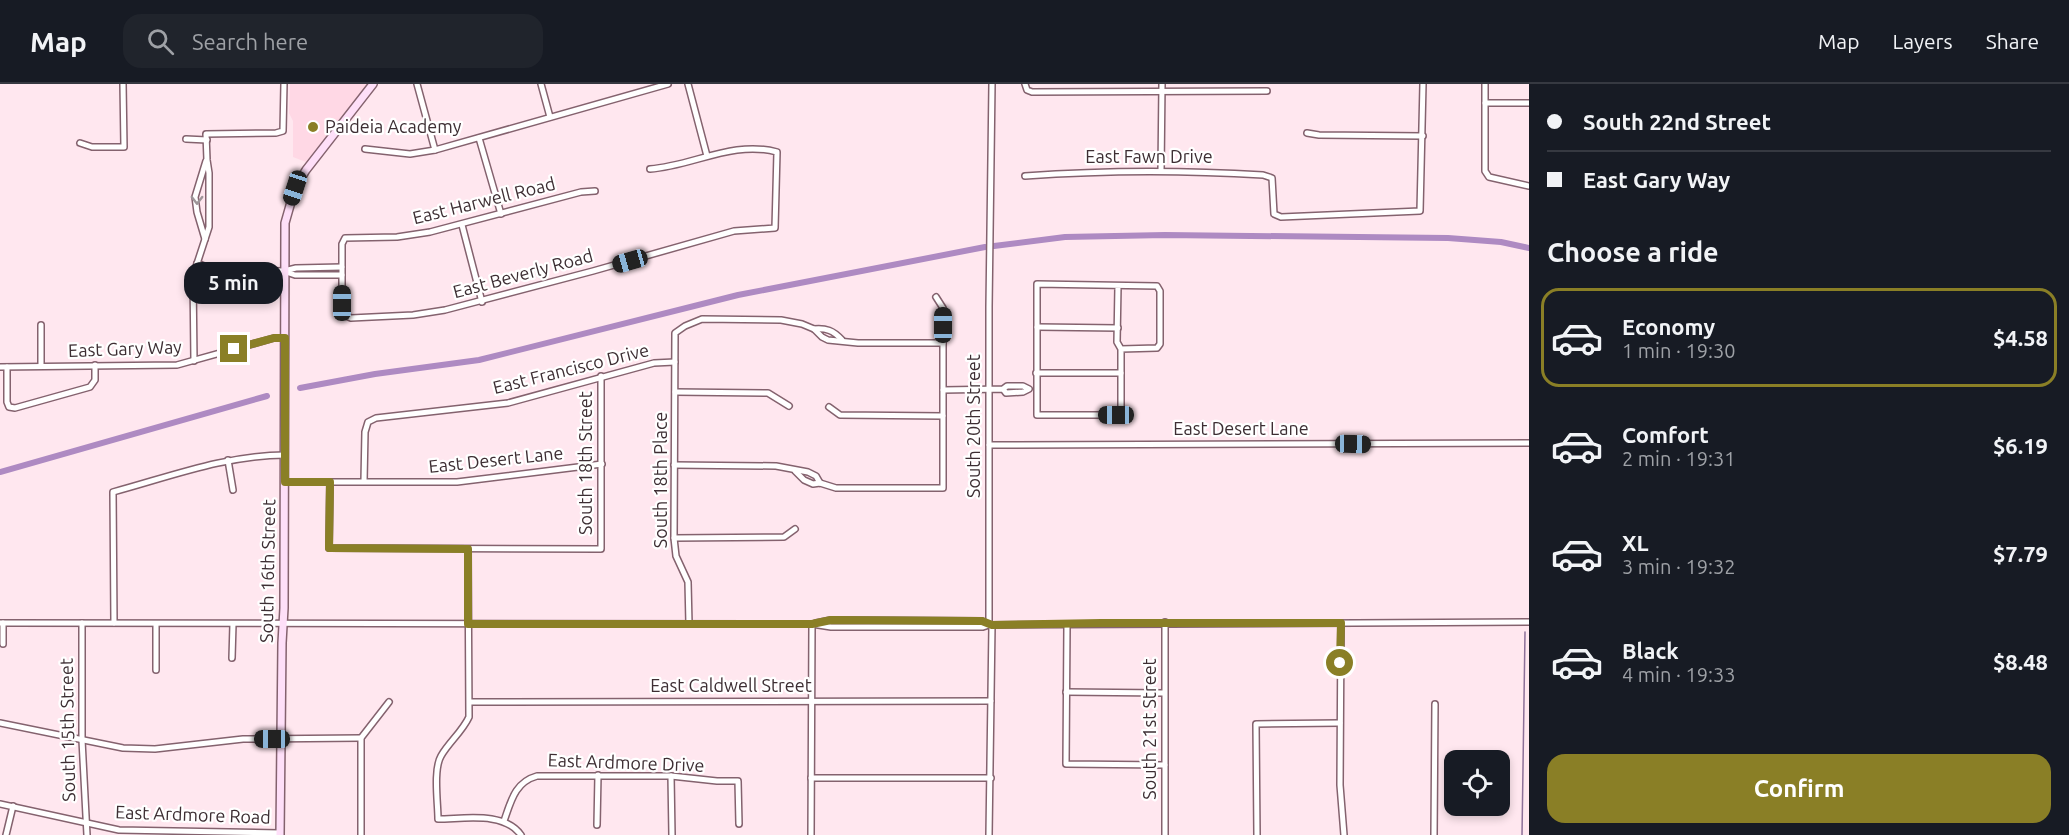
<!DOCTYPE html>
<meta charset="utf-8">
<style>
:root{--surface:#171b24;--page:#20242c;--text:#f1f3f6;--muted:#9ea1a6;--line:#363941;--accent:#8a7f26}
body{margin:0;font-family:Ubuntu,sans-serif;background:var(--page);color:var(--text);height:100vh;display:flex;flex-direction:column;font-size:22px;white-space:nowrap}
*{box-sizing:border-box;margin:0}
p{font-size:20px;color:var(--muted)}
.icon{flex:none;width:33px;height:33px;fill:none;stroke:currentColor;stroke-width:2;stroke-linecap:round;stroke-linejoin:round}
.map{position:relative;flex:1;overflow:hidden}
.panel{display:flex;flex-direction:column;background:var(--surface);width:540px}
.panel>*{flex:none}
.top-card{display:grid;align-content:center;height:132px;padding:0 18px;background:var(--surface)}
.fabs{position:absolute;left:1444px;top:666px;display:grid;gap:12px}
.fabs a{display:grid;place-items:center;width:66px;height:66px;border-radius:12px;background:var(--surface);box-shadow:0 3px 9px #0003;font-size:30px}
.end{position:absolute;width:27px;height:27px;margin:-14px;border:8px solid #8a7f26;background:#fff;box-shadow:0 0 0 3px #fff}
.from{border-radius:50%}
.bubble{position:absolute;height:42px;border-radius:18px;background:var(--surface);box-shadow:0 3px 9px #0003;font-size:20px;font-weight:700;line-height:42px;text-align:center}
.car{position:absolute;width:18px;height:36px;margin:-18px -9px;border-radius:8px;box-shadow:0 0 4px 2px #0007;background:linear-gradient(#222 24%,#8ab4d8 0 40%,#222 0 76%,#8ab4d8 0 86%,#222 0)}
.top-card b{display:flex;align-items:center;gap:21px;height:57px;font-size:22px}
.top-card b+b{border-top:2px solid var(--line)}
.top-card i{width:15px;height:15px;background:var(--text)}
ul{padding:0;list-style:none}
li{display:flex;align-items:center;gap:18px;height:99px;margin:0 12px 9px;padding:0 6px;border:3px solid transparent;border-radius:18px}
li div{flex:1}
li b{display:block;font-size:22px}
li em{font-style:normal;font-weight:700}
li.selected{border-color:var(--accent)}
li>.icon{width:54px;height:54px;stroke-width:1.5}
h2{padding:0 18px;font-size:27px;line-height:72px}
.cta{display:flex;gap:12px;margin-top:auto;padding:12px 18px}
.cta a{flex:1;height:69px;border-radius:18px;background:var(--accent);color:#fff;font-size:24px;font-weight:700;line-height:69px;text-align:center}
header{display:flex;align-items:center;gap:36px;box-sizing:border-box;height:84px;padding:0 30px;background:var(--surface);border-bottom:2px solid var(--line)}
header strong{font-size:28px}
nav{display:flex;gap:33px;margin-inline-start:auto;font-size:21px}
.search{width:420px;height:54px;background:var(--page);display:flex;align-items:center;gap:15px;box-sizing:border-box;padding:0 21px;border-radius:18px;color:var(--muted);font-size:22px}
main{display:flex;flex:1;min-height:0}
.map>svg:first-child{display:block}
</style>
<header>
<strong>Map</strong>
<div class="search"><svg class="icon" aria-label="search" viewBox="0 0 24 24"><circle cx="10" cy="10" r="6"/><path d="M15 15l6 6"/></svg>Search here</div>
<nav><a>Map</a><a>Layers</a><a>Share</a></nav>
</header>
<main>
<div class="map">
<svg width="1529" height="751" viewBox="0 0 1529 751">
<rect width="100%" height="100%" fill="#ffe7ef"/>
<path fill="#ffd8e5" d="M290,0H367L306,78L293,73V37L289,29Z"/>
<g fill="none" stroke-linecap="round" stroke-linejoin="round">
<path stroke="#8c6e97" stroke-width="1.5" d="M1522,751L1525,548"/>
<g stroke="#ae8ac2" stroke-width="6">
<path d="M994,162L1065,153L1165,151L1448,154L1501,158L1529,164"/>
<path d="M300,304L375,290L479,276L738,211L985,163"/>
<path d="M0,388L267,312"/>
</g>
<defs>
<g id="minor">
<path d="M417,0L435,66"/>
<path d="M541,0L550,33"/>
<path d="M688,0L707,72"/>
<path d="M1025,0L1027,6L1032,8L1267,7"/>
<path d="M1485,0V87L1489,93L1529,102"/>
<path d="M1485,19H1529"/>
<path d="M1307,49L1319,51L1423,52"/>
<path d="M479,54L501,130"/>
<path d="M186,55L207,56"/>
<path d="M80,59L92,63H124L123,0"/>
<path d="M365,65L410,70L435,66L668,0"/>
<path d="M1161,87L1162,0"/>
<path d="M1025,92C1105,86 1184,86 1263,91L1272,94L1274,130L1281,133L1420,127L1423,0"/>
<path d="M595,107L581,108L430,148L397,153L345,154L342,160V230L351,234L413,231L445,226L593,187L734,147L775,144L777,68C733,56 693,82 650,85"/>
<path d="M462,141L482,218"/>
<path d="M205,155L197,128L195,113L206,77"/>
<path d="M197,179L211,185L222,186L284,187L296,184L342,183"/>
<path d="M286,188L295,191H342"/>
<path d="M1118,202L1117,258L1121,265V327L1116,331H1037V200L1157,202L1160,207V260L1157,264L1121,265"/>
<path d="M41,241V282"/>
<path d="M1037,243L1118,244"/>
<path d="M814,245C826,244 833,246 842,256"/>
<path d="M194,277L193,192L209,143V89L207,76L206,50L276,49L283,47L284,0"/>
<path d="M0,283L177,281L274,254H284"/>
<path d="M7,283V318L9,323L15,324L90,303L95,296V281"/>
<path d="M1036,289H1121"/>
<path d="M943,306L1003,305L1007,302H1023L1029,305L1023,308L1006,309L1003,305"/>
<path d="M675,308L768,309L789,322"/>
<path d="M829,323L840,331L943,332"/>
<path d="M989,361L1529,359"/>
<path d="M228,376L233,406"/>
<path d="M674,381L776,382L808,388L816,392L820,399"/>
<path d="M795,387L804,396L813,400L820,399L836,404H943V224L936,213"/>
<path d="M364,397L365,348L368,338L376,334L508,319L654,279L675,278"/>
<path d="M285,398H457L602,380"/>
<path d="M330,398L329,464L601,465V292"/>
<path d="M674,454L784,453L795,445"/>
<path d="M468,465L469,633C462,648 449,658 441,672C433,686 438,719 438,735C464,735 504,727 521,751"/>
<path d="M0,539L812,540L831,543H983L989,541L1529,538"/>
<path d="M82,539V656L87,751"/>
<path d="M114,539L113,408C169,393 226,371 285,371"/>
<path d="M816,539L831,536L982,537L989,541"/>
<path d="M1341,539L1340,701L1344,751"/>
<path d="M689,540L688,498L676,472L674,454L675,249L685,242L702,235L781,236L802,240L814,245L822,253L828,256L858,259H943"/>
<path d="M989,541V223L992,0"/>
<path d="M1067,541L1066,680L1165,681"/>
<path d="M3,560V539"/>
<path d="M232,574L233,540"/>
<path d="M156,586V540"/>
<path d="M1066,608L1164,609"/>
<path d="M470,618L991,617"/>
<path d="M0,639L123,664L155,665L243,655L361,654"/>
<path d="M671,692L672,751"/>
<path d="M811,694H991"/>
<path d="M0,720L119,746L280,749"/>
<path d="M504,737C511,717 515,698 537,692H671L717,697H738L739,740"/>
<path d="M597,741L598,691"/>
<path d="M6,751L13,722"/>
<path d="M361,751V654L389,618"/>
<path d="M811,751L812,540"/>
<path d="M989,751L992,541"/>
<path d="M1165,751V538"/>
<path d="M1257,751L1256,640L1340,639"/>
<path d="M1434,751L1435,620"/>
</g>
<path id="secondary" d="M280,751L282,559L284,524L285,139L295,104L306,86L373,0"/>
</defs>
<use href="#minor" stroke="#84626e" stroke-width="8"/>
<use href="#secondary" stroke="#84626e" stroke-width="10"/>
<use href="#minor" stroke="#fff" stroke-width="5"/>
<use href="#secondary" stroke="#fedff8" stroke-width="7"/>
</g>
<defs><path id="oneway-chevron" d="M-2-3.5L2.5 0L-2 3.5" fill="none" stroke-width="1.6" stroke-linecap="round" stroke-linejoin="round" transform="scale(1.5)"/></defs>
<use stroke="#9e9699" href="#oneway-chevron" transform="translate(197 116) rotate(90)"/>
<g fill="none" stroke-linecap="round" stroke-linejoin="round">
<path stroke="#8a7f26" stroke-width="8" d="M234,265L274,254H285V398H330L329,464L468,465V540H812L831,536L982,537L992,541L1101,539H1341L1340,579"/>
</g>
<circle fill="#8a7f26" stroke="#fff" stroke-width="2" cx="313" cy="43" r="6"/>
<g text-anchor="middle" stroke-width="4.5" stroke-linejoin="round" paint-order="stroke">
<g font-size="18" fill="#3d2e33" stroke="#fff" text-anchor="start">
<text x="325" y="49">Paideia Academy</text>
</g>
<g font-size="18" fill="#3d2e33" stroke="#fff">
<text x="1149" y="79">East Fawn Drive</text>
<text transform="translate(484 117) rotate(-14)" y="6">East Harwell Road</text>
<text transform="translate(523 190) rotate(-15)" y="6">East Beverly Road</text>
<text transform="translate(125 265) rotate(-2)" y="6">East Gary Way</text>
<text transform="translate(571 285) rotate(-14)" y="6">East Francisco Drive</text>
<text transform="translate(974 342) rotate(-90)" y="6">South 20th Street</text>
<text x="1241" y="351">East Desert Lane</text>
<text transform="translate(496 376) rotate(-6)" y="6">East Desert Lane</text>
<text transform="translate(586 379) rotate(-90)" y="6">South 18th Street</text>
<text transform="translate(661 396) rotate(-90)" y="6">South 18th Place</text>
<text transform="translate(268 487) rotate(-89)" y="6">South 16th Street</text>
<text x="731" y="608">East Caldwell Street</text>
<text transform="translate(1150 645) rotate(-90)" y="6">South 21st Street</text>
<text transform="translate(68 646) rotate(-91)" y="6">South 15th Street</text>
<text transform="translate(626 679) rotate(2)" y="6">East Ardmore Drive</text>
<text transform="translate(193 731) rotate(2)" y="6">East Ardmore Road</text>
</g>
</g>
</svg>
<div class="fabs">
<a><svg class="icon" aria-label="locate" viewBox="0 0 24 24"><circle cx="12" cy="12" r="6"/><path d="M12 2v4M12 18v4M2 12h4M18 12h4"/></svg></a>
</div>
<i class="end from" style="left:1340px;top:579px"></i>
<i class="end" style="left:234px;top:265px"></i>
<div class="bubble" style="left:184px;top:178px;width:99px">5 min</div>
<i class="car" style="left:295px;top:104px;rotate:198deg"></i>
<i class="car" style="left:630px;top:177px;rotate:254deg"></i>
<i class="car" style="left:342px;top:219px;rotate:0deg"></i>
<i class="car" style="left:943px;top:241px;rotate:0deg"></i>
<i class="car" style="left:1116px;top:331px;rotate:270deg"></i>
<i class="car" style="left:1353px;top:360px;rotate:91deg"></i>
<i class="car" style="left:272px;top:655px;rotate:270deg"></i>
</div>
<section class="panel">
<div class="top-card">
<b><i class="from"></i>South 22nd Street</b>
<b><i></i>East Gary Way</b>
</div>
<h2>Choose a ride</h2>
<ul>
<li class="selected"><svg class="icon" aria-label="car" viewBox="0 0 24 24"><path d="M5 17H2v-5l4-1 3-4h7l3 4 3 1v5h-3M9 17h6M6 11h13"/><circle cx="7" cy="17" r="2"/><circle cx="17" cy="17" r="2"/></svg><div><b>Economy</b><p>1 min · 19:30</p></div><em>$4.58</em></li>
<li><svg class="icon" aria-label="car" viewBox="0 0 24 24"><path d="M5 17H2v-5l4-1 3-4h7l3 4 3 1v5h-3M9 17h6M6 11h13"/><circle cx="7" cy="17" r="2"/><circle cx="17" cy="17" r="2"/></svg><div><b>Comfort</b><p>2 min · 19:31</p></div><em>$6.19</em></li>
<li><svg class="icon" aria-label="car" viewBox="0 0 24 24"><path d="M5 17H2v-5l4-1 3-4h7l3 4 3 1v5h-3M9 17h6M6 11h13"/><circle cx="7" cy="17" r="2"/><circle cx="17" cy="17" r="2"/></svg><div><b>XL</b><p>3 min · 19:32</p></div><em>$7.79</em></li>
<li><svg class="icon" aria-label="car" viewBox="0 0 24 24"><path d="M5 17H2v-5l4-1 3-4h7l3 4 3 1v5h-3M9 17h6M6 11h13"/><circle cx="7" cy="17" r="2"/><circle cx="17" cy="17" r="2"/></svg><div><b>Black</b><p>4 min · 19:33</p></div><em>$8.48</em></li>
</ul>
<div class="cta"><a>Confirm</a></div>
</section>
</main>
